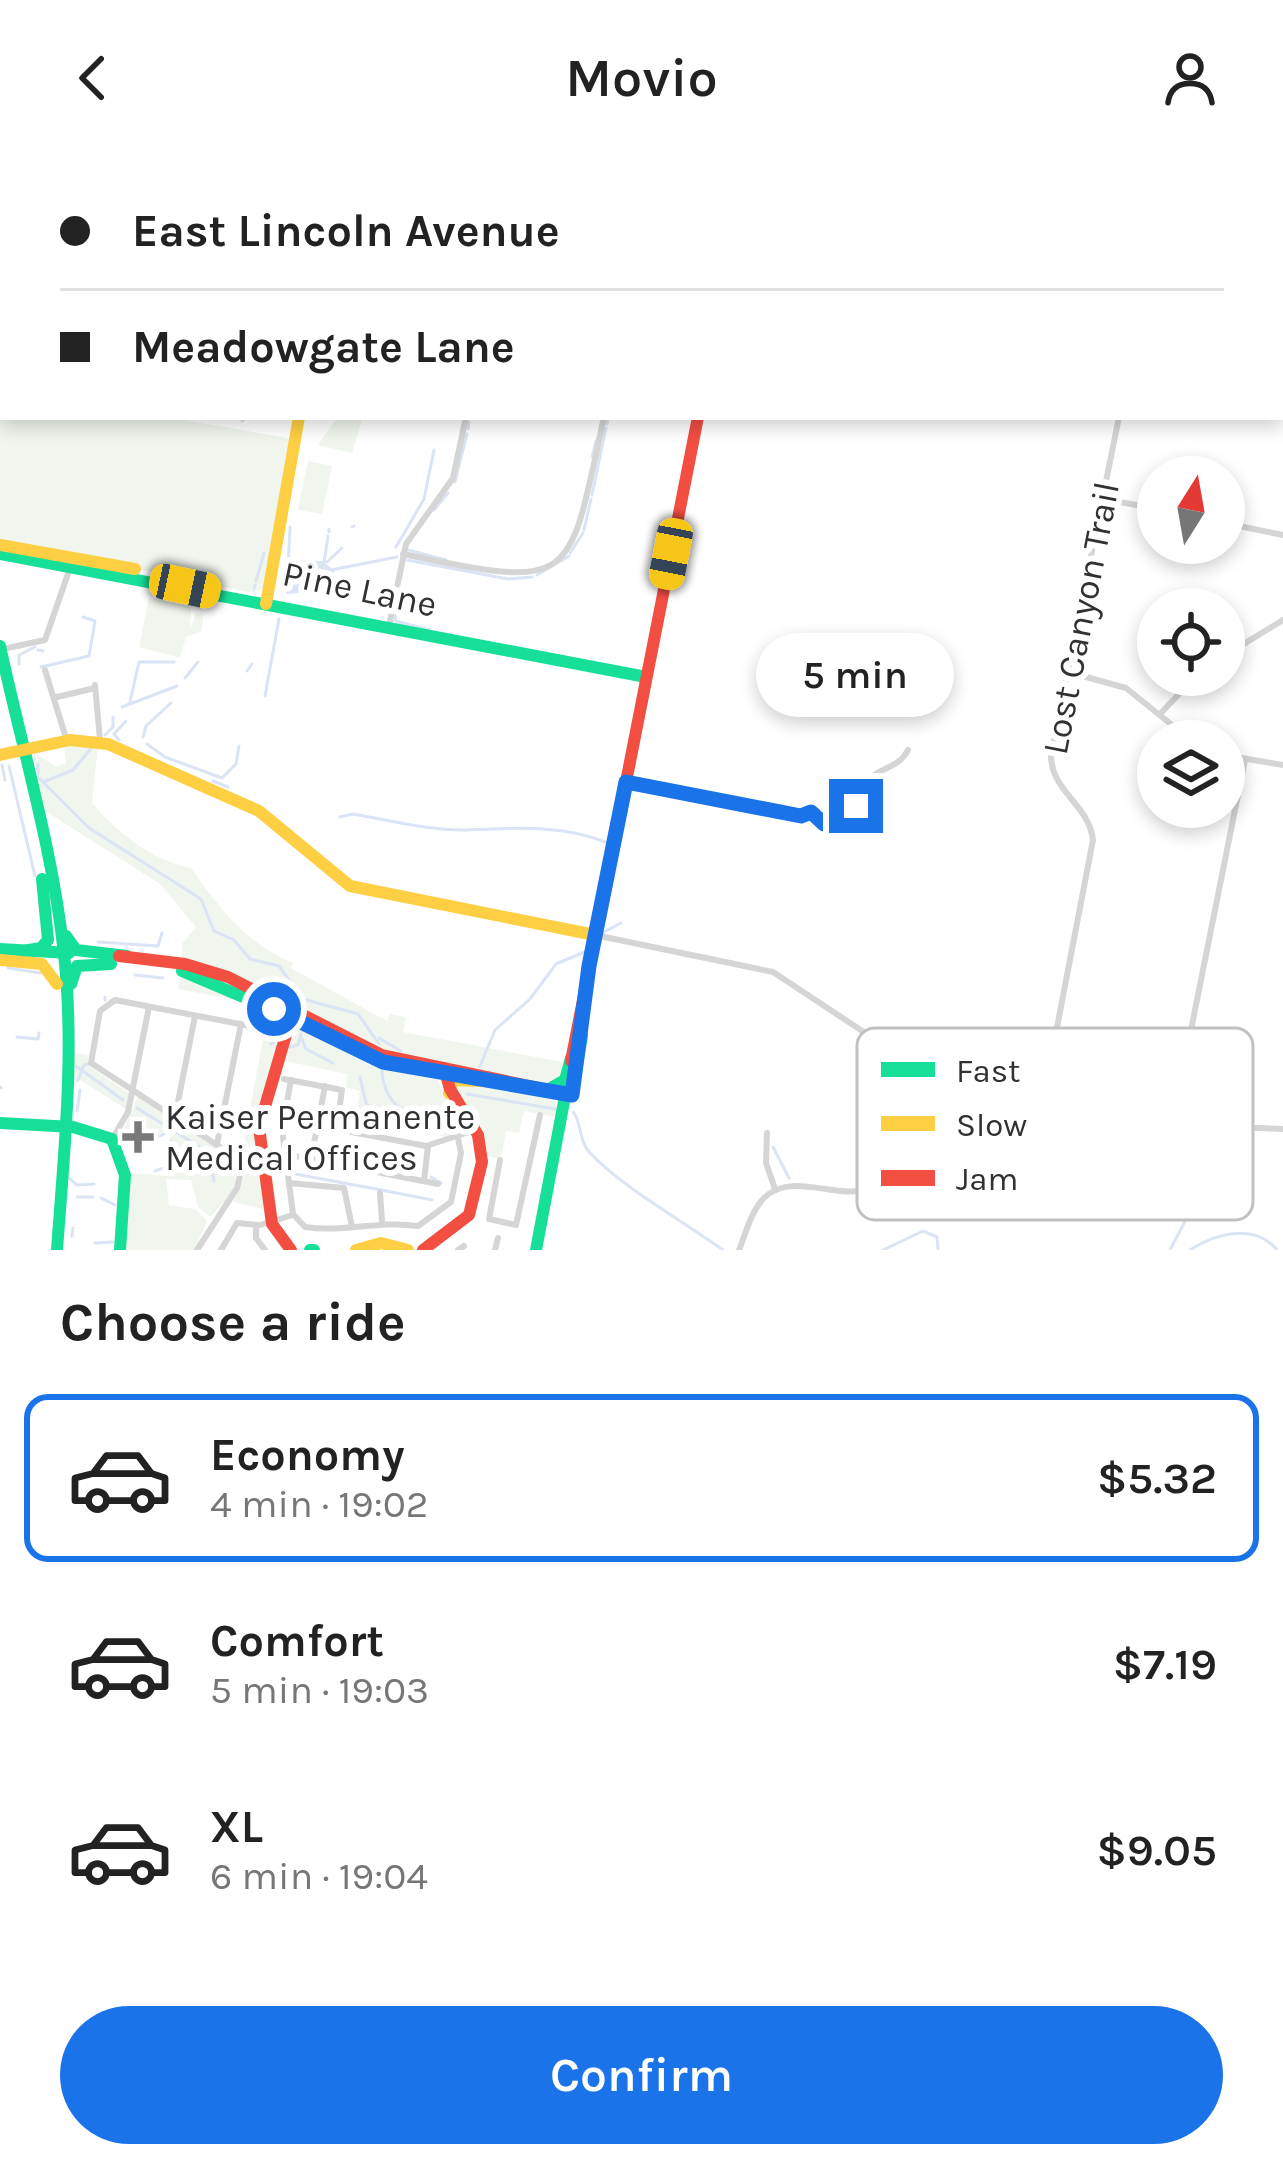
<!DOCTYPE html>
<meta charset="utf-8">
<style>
:root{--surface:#fff;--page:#f6f6f6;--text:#222;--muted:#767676;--line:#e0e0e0;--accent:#1a73e8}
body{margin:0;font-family:Karla,sans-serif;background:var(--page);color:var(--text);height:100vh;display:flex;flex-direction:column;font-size:45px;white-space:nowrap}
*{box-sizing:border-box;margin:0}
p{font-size:39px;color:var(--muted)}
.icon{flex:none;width:66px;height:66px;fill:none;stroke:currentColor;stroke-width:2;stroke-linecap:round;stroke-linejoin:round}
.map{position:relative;height:1094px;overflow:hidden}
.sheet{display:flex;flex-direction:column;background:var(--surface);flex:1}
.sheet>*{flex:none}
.top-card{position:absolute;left:0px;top:0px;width:1284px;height:264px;box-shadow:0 6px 18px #0003;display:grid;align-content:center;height:264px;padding:0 60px;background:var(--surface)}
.needle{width:78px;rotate:11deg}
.buttons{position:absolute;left:1137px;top:300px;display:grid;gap:24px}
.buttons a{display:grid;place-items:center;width:108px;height:108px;border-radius:50%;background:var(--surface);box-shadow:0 6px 18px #0003;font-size:60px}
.end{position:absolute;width:54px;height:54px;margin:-27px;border:15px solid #1a73e8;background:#fff;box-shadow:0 0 0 6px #fff}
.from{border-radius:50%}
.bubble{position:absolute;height:84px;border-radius:42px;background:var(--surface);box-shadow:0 6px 18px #0003;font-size:39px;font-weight:600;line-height:84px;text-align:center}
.car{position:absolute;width:36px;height:72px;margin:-36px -18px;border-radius:15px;box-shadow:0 0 9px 3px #0007;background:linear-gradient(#f5c518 24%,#345 0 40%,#f5c518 0 76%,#345 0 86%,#f5c518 0)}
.top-card b{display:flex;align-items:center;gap:42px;height:114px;font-size:45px}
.top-card b+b{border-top:3px solid var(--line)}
.top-card i{width:30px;height:30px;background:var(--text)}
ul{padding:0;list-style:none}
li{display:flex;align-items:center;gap:36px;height:168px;margin:0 24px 18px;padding:0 36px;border:6px solid transparent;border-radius:24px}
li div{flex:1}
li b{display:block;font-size:45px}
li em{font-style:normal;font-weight:600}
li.on{border-color:var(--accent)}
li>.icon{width:108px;height:108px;stroke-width:1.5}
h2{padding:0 60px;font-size:54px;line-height:144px}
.cta{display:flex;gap:24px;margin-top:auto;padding:24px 60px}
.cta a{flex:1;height:138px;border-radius:72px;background:var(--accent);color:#fff;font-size:48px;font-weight:600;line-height:138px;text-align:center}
header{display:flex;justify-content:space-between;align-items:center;height:156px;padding:0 60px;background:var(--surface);font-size:54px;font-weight:600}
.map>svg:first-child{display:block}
</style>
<header><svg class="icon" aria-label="back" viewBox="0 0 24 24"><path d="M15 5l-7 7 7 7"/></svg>Movio<svg class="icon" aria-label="person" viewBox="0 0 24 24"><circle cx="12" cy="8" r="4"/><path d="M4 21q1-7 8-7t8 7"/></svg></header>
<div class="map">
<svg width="1283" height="1094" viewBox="0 0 1283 1094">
<rect width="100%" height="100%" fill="#fff"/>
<g fill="#f0f6ed">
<path d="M0,232L3,261H168L293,283L263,432L253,437L0,385Z"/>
<path d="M363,261L352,297L318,289L336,263Z"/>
<path d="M308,305L332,310L322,358L298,354Z"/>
<path d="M149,442L191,451L190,473L196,457L203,458L202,475L186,481L180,502L139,491Z"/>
<path d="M98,587L92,647C118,677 151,704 191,712C221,754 244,786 293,807L291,812L387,865L390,858L406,861L403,876L568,907L565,919L549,929L380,896L182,804V788L196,771L160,728L45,655L33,596L57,611L66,607L64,590Z"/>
<path d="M181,819L247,841L288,866L257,969L268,1065L263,1053L233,1046L247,1013L241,1000L264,878L245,874L251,847L178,833Z"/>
<path d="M301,869L366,902L436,921L465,975L444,982L433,974L356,959L360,935L346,931L347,918L285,905L280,925L271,923Z"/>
<path d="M74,897L88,899L89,910L129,937L126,953L80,924L73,931Z"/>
<path d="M456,925L553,943L558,954L544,1028L555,961L524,955L519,977L506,975L501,1003L483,999L450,935Z"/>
<path d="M138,941L229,1000C245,1025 228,1043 210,1061L198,1051L191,1024L166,1023L169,1049L195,1053L207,1065L194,1094H123L131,1017L167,1020L170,978L123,974Z"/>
</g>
<path fill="#dae4f4" d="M291,404L322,405L335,415L320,435L287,438L279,428Z"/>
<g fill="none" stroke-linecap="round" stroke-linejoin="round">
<g stroke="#dae4f4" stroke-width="3">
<path d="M418,0L419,3"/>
<path d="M796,0L803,3"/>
<path d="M1026,0L1030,3"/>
<path d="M1072,0L1074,3"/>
<path d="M192,3V0"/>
<path d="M656,3L657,0"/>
<path d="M761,3V0"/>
<path d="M860,3L861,0"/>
<path d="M1281,36H1283"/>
<path d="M242,265L247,261"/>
<path d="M607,268L608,261"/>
<path d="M468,273L469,266"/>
<path d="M592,301L596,285"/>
<path d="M455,326L467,278"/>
<path d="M592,339L606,272"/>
<path d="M434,354L448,337"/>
<path d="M352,371L354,370"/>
<path d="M584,374L591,343"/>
<path d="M329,376V373"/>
<path d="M396,391L424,343L434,294"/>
<path d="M408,394L446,404"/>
<path d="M570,397L583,377"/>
<path d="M407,404L508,423L532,421"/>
<path d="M327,406L342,392"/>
<path d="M324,407L328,380"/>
<path d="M288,410L290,371"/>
<path d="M331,414L397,401"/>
<path d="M537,419L569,400"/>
<path d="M256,425L264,397"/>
<path d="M254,433L255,429"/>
<path d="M399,438L395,465L430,474"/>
<path d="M38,494L43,495"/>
<path d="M19,508V499L35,491"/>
<path d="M41,511L89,500L95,465L83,461"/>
<path d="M247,515L252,508"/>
<path d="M185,522L198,506"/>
<path d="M265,540L279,463"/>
<path d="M130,546L139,506H174"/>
<path d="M122,551L177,530"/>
<path d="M105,579L113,571V561"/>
<path d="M143,581L146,570L171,547"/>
<path d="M119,584L114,578L126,565"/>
<path d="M147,588L165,601L222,622L236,608L239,590"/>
<path d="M38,608V618"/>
<path d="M2,609L5,624"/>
<path d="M9,610L35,720"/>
<path d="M39,622L89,672L201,743L214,775L234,784L250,803L279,810L303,843L358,858L379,888"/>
<path d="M213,625L228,631"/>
<path d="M43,626L73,614L93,590"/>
<path d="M340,661L353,658C389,664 430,675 467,674C513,672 564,668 608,687"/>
<path d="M602,777L621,767"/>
<path d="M98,786L158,790L162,777"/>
<path d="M8,812L40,817"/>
<path d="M135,819L163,822"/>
<path d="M105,841V844"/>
<path d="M17,881L38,883L39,877"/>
<path d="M379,882L401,895"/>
<path d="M302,883L306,893L333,907"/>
<path d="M271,888L274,886"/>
<path d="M290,891L298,889L301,878"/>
<path d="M76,910L123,944"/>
<path d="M480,910L495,874L530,843L556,808L587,795"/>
<path d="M382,915C384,955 421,972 455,949"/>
<path d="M360,921L366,947L386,965"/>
<path d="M78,924L84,909L92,907"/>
<path d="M0,931L1,932"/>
<path d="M467,938L555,953"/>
<path d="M137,952L208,996L214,1025"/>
<path d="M77,955L80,934"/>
<path d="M573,956C582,966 578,984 590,997C622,1031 683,1065 723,1094"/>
<path d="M155,982L164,978"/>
<path d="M773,991L789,1022"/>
<path d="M170,1003L171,985"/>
<path d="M271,1006L274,1014L365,1031"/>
<path d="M155,1015L164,1012"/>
<path d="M431,1021L441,1027"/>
<path d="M69,1022L77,1029L94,1028"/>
<path d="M366,1031L432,1044"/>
<path d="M77,1041H93"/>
<path d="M101,1042L115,1049"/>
<path d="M72,1080L73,1072"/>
<path d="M95,1087L113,1086"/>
<path d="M883,1094L923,1075L937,1081L938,1094"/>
<path d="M1170,1094L1192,1052"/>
<path d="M1190,1094C1216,1077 1255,1067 1277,1094"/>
</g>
<g stroke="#d5d5d5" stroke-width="6">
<path d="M100,0L103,3"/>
<path d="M415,0V3"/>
<path d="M1077,0L1078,3"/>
<path d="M660,3L661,0"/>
<path d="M757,3L758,0"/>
<path d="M0,100H3"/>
<path d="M1103,343L1158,353"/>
<path d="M1224,367L1283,379"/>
<path d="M403,398C577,435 568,428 604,261"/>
<path d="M389,470L406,388L453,322L466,261"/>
<path d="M3,493L45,484L71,409"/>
<path d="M1224,500L1283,464"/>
<path d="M45,514L66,582"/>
<path d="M1068,516L1126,532L1192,585"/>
<path d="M95,529L100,584"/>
<path d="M57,541L95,532"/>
<path d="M1160,558L1197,519"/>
<path d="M1224,599L1283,609"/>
<path d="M626,626L801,660L811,656L814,664C852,678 849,641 869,623C883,610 899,612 908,594"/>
<path d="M595,779L773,816L885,890L952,917L1229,971L1283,973"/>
<path d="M284,923L342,934L337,970L341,974L426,990L472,975"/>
<path d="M1045,934L1093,684C1089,648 1050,635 1051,598L1119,261"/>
<path d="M1174,959L1245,604"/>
<path d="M175,961L195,860"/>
<path d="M767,977L766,1007L775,1033"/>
<path d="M114,980L128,956L149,851"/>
<path d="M217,988L241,868"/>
<path d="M285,997L282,973L291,924"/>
<path d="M264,999L280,997L438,1028"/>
<path d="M311,1003L325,930"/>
<path d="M500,1004L489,1063L516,1069L540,959"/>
<path d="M288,1020L293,1058L305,1071C344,1077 378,1064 418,1070L451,1046L461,997L458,982"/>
<path d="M424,1025L428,990"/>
<path d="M289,1027L344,1032L352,1071"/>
<path d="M380,1037L382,1065"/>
<path d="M256,1069V1082L265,1094"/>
<path d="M197,1094L237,1032L243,1006L91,907L100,855L115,844L245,869"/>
<path d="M221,1094L237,1067L260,1069L293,1059"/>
<path d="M458,1094L464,1090"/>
<path d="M495,1094L498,1082"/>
<path d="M739,1094C746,1077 751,1055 764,1042C799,1007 866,1065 881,1012"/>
</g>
<g stroke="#16e098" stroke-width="12">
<path d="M0,42L3,41"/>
<path d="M1281,240H1283"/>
<path d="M0,398L646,521"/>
<path d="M0,490C22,592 53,694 64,798C75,897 64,996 57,1094"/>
<path d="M66,780L76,794L127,800"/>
<path d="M0,793L69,797"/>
<path d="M23,795L41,792L48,784L42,723"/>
<path d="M182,815L290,861"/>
<path d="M71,828L77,810L111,808"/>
<path d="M551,932L565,924L571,902"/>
<path d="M572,939L582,880"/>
<path d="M0,967L73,971L112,983L125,1019L120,1094"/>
<path d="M310,1094H314"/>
<path d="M536,1094L566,935"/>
</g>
<g stroke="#ffcf43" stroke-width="12">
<path d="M28,3L29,0"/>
<path d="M0,56H3"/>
<path d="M0,389L135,413"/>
<path d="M266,448L299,261"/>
<path d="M0,599L70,584L108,588L259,655L350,730L595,779"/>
<path d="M0,804L42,808L57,828"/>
<path d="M449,937L453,924L480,925"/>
<path d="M356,1094L381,1087L408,1094"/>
</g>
<g stroke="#f24e42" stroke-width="12">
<path d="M119,800L185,808L228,821L382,899L572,939"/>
<path d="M291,862L259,971L272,1068L291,1094"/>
<path d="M571,905L698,261"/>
<path d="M423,1094L469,1059L482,1006L478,979L450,933L444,912"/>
</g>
</g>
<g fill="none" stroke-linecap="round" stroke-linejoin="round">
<path stroke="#1a73e8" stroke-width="15" d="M274,853L383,906L572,939L589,810L626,626L801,660L811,656L824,668L841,664L856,650"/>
</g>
<path fill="#797979" stroke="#fff" stroke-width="4.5" d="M132 963h12v12h12v12h-12v12h-12v-12h-12v-12h12z"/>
<g text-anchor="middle" stroke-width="12" stroke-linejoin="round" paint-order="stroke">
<g font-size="36" fill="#313131" stroke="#fff">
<text transform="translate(360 432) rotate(12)" y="13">Pine Lane</text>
<text transform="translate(1080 462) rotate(-79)" y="13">Lost Canyon Trail</text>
</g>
<g font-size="36" fill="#313131" stroke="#fff" text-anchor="start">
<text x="165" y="973">Kaiser Permanente<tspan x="165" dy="41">Medical Offices</tspan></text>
</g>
</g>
<rect x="857" y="872" width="396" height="192" rx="18" fill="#fff" stroke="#c1c1c1" stroke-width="3"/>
<rect x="881" y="906" width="54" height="15" fill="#16e098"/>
<rect x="881" y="960" width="54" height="15" fill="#ffcf43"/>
<rect x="881" y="1014" width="54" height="16" fill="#f24e42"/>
<g font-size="33" fill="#313131">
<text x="956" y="926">Fast</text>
<text x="956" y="980">Slow</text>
<text x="956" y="1034">Jam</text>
</g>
</svg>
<div class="buttons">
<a><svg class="needle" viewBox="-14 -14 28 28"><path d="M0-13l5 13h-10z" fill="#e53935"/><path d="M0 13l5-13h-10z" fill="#767676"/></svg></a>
<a><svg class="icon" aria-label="locate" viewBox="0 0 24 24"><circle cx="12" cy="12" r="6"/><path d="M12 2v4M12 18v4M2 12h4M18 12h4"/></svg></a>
<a><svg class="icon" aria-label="layers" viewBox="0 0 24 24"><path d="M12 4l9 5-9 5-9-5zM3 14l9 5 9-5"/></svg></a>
</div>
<i class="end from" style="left:274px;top:853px"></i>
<i class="end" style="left:856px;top:650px"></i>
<div class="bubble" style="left:756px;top:477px;width:198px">5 min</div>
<i class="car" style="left:671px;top:398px;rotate:191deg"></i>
<i class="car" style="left:185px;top:430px;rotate:102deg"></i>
<div class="top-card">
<b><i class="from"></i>East Lincoln Avenue</b>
<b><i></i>Meadowgate Lane</b>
</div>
</div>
<section class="sheet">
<h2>Choose a ride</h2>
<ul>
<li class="on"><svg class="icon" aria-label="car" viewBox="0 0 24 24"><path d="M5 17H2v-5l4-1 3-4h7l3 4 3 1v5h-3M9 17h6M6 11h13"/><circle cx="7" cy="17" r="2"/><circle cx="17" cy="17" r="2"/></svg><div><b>Economy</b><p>4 min · 19:02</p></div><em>$5.32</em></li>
<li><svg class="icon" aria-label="car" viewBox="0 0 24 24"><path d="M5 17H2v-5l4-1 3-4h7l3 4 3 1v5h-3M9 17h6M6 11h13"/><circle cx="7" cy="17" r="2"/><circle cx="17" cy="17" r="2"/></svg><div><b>Comfort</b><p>5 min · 19:03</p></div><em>$7.19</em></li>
<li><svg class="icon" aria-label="car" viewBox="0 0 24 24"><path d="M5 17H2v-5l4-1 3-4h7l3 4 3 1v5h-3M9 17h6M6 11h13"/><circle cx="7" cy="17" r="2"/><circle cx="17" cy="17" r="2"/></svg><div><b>XL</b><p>6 min · 19:04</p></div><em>$9.05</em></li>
</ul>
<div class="cta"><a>Confirm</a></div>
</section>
